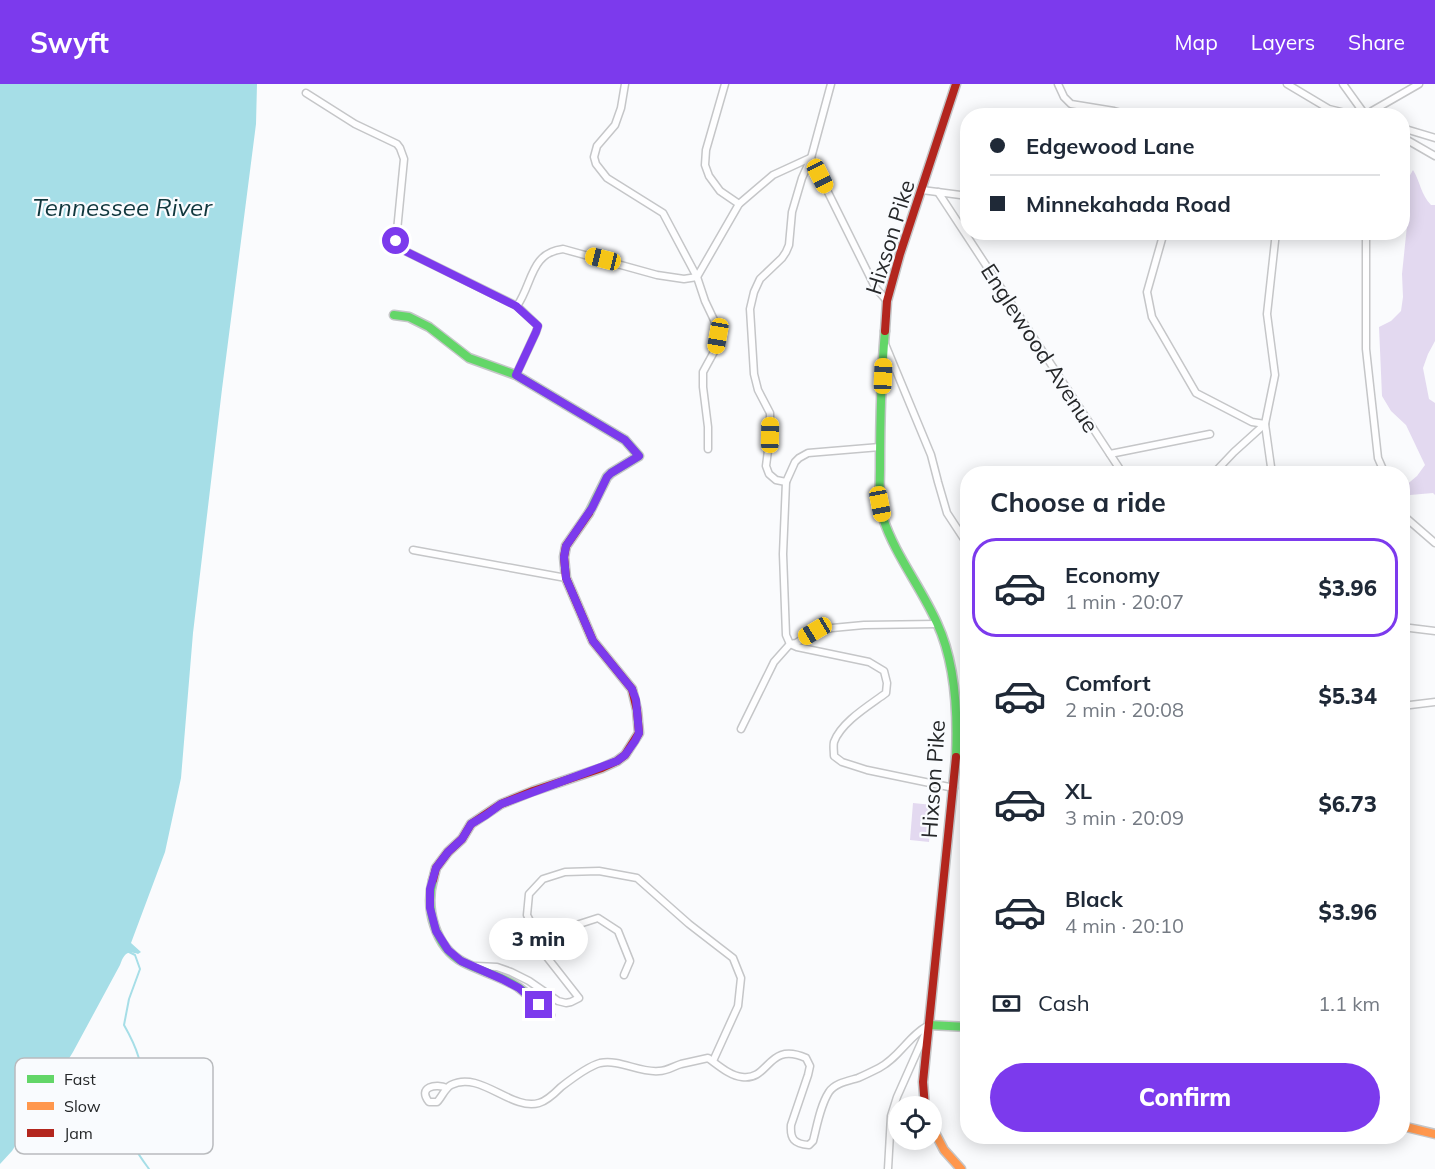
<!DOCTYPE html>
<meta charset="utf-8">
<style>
:root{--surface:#fff;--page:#f6f6f7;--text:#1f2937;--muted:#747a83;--line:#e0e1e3;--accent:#7c3aed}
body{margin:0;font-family:Mulish,sans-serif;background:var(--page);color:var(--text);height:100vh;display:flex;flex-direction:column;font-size:22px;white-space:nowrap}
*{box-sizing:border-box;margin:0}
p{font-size:20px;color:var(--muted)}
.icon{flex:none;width:33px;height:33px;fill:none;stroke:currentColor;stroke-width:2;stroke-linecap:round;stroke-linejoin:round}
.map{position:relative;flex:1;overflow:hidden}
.drawer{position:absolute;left:960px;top:382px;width:450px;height:678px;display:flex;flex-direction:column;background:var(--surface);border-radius:24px;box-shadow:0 3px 15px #0003}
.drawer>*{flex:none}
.top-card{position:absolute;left:960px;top:24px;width:450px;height:132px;border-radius:24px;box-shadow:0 3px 15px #0003;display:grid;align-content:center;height:132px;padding:0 30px;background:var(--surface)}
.buttons{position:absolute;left:888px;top:1012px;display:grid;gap:12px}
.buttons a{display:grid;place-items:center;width:54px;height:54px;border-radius:50%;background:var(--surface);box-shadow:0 3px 15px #0003;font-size:30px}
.end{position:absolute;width:27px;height:27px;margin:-14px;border:8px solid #7c3aed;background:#fff;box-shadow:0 0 0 3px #fff}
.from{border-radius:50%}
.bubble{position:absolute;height:42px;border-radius:21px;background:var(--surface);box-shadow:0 3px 15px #0003;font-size:20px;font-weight:800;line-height:42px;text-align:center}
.car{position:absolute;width:18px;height:36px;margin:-18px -9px;border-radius:8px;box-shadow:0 0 4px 2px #0007;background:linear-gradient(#f5c518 24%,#345 0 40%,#f5c518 0 76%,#345 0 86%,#f5c518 0)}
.top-card b{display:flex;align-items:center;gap:21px;height:57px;font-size:22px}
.top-card b+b{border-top:2px solid var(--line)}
.top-card i{width:15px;height:15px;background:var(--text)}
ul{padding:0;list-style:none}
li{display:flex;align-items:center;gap:18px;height:99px;margin:0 12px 9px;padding:0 18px;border:3px solid transparent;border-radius:24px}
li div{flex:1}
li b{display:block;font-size:22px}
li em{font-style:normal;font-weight:800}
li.current{border-color:var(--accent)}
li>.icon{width:54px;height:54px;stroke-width:1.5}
h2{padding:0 30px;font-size:27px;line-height:72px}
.pay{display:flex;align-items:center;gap:15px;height:66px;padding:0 30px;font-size:22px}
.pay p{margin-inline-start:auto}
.primary-button{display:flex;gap:12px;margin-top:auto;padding:12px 30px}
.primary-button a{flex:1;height:69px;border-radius:36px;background:var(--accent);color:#fff;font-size:24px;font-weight:800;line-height:69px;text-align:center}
header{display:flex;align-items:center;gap:36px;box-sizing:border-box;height:84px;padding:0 30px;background:var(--accent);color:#fff}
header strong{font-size:28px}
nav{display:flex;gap:33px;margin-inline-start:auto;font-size:21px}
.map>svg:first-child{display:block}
</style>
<header>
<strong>Swyft</strong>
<nav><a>Map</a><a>Layers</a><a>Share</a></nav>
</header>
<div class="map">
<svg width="1435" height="1085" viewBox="0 0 1435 1085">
<rect width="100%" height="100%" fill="#fafbfd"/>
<g fill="#e3d9f0">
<path d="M1413,86C1420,97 1421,111 1431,121H1435V257L1428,270L1423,284L1429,315L1435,319V411L1433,409L1410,411L1405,402L1417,392L1425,381L1406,341L1391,327L1382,312L1379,243L1391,237L1401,227L1403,213L1402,190L1408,132L1409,93Z"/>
<path d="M913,719L933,721L929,758L910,756Z"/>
</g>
<path fill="#a6dee7" d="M0,0H257L256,40L222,305L193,549L181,694L165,768L131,859L141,868L138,870C127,866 124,870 120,881L73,968L12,1067L0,1080Z"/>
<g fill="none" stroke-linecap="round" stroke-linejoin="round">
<path stroke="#a6dee7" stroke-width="2" d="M129,868L135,871L140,885L129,915L124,941C136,962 145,983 141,1008C139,1024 127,1040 132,1057C134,1065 144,1078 149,1085"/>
<defs>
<g id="street">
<path d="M625,0L621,24L615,41L597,62L594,73L596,80L607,94L663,129L697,193L705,217L714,236L718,252L715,266L703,288V303L708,343V365"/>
<path d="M725,0L706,66L705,81L709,92L720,107L739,120"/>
<path d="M1058,0L1064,13L1071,20L1114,27L1133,32"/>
<path d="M1287,0L1329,25L1358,32"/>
<path d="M1343,0L1366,32"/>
<path d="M306,9L355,40L397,60L400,64L404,75L396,157L399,164L517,222L538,242L536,248L516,291"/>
<path d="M1369,32L1372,27L1419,0"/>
<path d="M1402,44L1435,54"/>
<path d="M1402,53L1435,72"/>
<path d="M811,74L875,203L887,217"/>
<path d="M922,106L968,112"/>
<path d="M938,108L1123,390"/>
<path d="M1163,148L1162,155L1147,208L1152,233L1196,309L1252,338L1265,340"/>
<path d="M1366,148V265L1378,374L1385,390"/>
<path d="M697,193L739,120L773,91L810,74"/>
<path d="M517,222C533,199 530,169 563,165L657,191L684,195L697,193"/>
<path d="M885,260L931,371L938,398L947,429L968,461"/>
<path d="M880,363L808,369L799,374L795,378L786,398L783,470L786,551L790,560L797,563L869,578L884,587L887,599L886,609C870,621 841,638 834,658C833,662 834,667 834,672L842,678L867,686L954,704"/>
<path d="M1110,370L1210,350"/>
<path d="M1215,390V388L1234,368L1265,340"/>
<path d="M1272,390L1265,340L1275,291L1267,230L1276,148"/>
<path d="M786,398L776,396L769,390L766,382L770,351V329L758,306L754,290L750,225L754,208L760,195L782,174L786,168L789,161L792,128L802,94L811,74L831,0"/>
<path d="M1402,427L1405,433L1435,459"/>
<path d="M413,466L566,494"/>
<path d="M1402,476L1405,433"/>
<path d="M1402,543L1435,547"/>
<path d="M1402,622L1435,618"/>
<path d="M741,645L774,578L790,560L796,559L815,547L832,544L864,541L938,540"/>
<path d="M536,854L598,834L618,847L630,877L624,891"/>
<path d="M476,882L497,883L511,888L529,897L558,917L566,919L571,918L579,914L539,863L534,845L527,831L529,810L543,795L565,788L599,787L637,794L689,840L733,874L741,894L738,922L713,977"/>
<path d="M447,1004C436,999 417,1003 429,1018H437C442,1013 445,1004 451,1001C480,986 511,1027 539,1019C547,1017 555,1009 561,1003C570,996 589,982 600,979C620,975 639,989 659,987C667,987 674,982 681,980C690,978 699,976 708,974C718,981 730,992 742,993C770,997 767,957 806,974L810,982L808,991L791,1041C790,1055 794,1060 809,1061L813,1057C817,1042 820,1022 829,1008C835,999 848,997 858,994C865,991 873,987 879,984C900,973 908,952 929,941"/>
<path d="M888,1085L891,1032L897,1013L925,950"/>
</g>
<g id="fast">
<path d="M394,231L409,233L429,243L469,274L516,291L625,356L639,372L611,389L607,393L589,429"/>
<path d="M885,247C881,293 880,339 880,384C880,400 878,418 883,434C895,471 921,503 937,539C956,580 958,629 956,673"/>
<path d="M433,796C425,824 435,863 463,878C480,887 501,892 518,903C529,911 540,922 550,931"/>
<path d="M929,941L968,943"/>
</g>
<g id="slow">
<path d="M1402,1042L1435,1050"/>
<path d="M932,1043L944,1066L961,1085"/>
</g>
<g id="jam">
<path d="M885,247L887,217L900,170L956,0"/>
<path d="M433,796L436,784L448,768L462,755L471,740L501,720L533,707L602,684L617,677L625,671L639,649L637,626L632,605L593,557L566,494L564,473L566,462L589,429"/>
<path d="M925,1023L923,998L956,673"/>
</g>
</defs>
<use href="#street" stroke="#c5c6c8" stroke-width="9"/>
<use href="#fast" stroke="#c5c6c8" stroke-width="11"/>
<use href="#slow" stroke="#c5c6c8" stroke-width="11"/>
<use href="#jam" stroke="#c5c6c8" stroke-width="11"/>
<use href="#street" stroke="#fefeff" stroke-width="6"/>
<use href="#fast" stroke="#63d668" stroke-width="8"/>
<use href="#slow" stroke="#ff974d" stroke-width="8"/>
<use href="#jam" stroke="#b3261e" stroke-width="8"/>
</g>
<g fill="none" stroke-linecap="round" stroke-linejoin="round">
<path stroke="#7c3aed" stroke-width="8" d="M396,157L399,164L516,222L538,242L536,248L516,291L625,356L639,372L611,389L607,393L592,424L566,462L564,473L566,494L593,557L632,605L636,616L639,649L635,657L625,671L617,677L501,720L486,731L471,740L462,755L448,768L436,784L430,805V824L436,847L448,866L461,877L502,895L519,904L539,921"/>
</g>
<g text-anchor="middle" stroke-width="4.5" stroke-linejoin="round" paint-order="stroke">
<g font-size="22" fill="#252729" stroke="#f9fbfe">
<text transform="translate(890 153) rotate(-73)" y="8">Hixson Pike</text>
<text transform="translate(1040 264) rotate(57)" y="8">Englewood Avenue</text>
<text transform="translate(933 695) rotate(-86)" y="8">Hixson Pike</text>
</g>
<g font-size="24" font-style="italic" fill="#10373d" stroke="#f9fbfe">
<text x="122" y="132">Tennessee River</text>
</g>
</g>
<rect x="15" y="974" width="198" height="96" rx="9" fill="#f9fbfe" stroke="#b9bbbe" stroke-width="1.5"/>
<rect x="27" y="991" width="27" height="8" fill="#63d668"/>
<rect x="27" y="1018" width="27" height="8" fill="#ff974d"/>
<rect x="27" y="1045" width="27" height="8" fill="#b3261e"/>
<g font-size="16" fill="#252729">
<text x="64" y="1001">Fast</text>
<text x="64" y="1028">Slow</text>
<text x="64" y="1055">Jam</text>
</g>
</svg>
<div class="buttons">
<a><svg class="icon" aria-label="locate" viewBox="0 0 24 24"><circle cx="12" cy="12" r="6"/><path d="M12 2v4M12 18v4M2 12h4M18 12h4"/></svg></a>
</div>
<i class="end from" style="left:396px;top:157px"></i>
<i class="end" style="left:539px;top:921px"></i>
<div class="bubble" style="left:489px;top:834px;width:99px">3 min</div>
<i class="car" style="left:820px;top:92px;rotate:153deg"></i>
<i class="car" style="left:603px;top:175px;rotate:284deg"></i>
<i class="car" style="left:718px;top:252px;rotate:190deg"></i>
<i class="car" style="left:883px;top:292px;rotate:2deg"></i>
<i class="car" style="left:770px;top:351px;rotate:1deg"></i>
<i class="car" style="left:880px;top:420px;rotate:169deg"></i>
<i class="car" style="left:815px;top:547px;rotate:239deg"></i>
<div class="top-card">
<b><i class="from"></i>Edgewood Lane</b>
<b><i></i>Minnekahada Road</b>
</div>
<section class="drawer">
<h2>Choose a ride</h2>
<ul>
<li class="current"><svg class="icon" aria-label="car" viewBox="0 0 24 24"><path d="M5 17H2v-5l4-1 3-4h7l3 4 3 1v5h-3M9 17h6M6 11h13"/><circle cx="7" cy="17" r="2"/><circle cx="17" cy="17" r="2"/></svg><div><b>Economy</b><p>1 min · 20:07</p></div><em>$3.96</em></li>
<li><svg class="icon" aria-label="car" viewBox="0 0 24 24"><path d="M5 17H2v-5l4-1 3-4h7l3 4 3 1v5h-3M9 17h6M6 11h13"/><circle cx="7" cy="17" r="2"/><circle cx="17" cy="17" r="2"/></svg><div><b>Comfort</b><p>2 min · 20:08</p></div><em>$5.34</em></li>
<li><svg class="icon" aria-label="car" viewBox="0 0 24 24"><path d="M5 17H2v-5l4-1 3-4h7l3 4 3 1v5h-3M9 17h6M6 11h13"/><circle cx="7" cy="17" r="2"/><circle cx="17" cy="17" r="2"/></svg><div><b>XL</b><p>3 min · 20:09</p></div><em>$6.73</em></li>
<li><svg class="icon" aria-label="car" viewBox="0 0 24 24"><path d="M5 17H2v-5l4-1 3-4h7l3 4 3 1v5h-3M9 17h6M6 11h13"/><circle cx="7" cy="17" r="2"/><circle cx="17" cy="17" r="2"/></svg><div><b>Black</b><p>4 min · 20:10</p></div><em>$3.96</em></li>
</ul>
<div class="pay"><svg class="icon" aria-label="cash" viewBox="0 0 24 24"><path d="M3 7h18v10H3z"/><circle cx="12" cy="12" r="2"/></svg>Cash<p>1.1 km</p></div>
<div class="primary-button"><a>Confirm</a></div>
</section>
</div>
